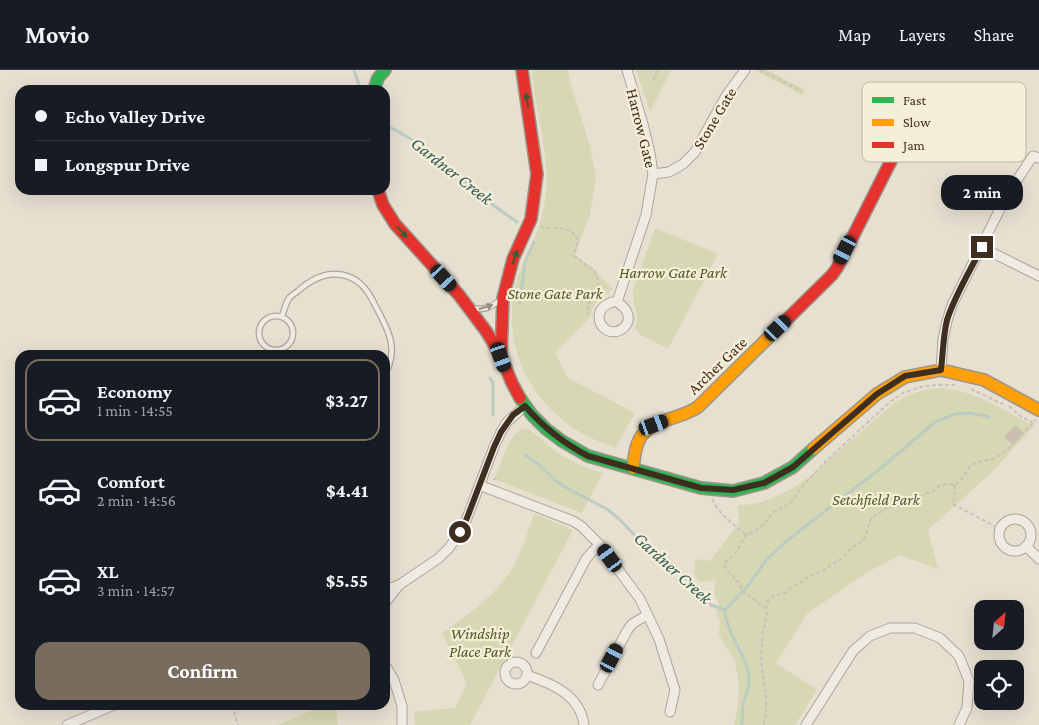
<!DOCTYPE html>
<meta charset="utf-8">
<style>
:root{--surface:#171b24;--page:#242831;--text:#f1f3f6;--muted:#9ea1a6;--line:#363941;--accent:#786c5e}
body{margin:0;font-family:"Crimson Pro",serif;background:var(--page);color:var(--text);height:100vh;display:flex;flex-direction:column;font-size:19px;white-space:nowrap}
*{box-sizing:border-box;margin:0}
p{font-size:16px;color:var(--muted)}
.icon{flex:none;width:28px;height:28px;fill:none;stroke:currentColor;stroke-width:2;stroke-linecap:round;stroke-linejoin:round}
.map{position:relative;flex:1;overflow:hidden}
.drawer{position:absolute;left:15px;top:280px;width:375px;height:360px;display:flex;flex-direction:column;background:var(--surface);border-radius:15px;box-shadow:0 5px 20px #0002}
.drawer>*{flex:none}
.hud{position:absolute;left:15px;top:15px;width:375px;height:110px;border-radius:15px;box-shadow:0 5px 20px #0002;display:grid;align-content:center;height:110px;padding:0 20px;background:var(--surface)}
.needle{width:32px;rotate:27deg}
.fabs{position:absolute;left:974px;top:530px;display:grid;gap:10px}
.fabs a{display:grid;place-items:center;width:50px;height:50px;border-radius:10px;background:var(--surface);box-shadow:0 5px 20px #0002;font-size:25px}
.end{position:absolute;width:22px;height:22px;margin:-11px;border:6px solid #3d2e20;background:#fff;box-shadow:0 0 0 2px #fff}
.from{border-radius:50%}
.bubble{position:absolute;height:35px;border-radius:15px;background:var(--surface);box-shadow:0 5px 20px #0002;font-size:16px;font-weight:700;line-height:35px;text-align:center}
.car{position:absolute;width:15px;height:30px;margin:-15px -8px;border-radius:6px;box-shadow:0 0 4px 1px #0007;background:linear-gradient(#222 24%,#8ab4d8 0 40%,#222 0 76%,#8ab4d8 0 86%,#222 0)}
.hud b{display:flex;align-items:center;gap:18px;height:48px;font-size:19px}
.hud b+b{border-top:1px solid var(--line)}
.hud i{width:12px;height:12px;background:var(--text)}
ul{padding:9px 0 0;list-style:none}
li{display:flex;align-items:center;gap:15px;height:82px;margin:0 10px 8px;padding:0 10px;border:2px solid transparent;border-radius:15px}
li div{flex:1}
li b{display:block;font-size:19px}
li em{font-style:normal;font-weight:700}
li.active{border-color:var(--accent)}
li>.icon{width:45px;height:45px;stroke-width:1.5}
.cta{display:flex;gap:10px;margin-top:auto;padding:10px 20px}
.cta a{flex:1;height:58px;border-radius:15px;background:var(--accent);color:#fff;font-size:20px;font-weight:700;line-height:58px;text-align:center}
header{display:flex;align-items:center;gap:30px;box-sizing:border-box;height:70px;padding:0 25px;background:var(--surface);border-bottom:1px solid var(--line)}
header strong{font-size:24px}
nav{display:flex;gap:28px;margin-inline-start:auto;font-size:18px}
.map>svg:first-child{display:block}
</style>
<header>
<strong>Movio</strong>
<nav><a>Map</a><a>Layers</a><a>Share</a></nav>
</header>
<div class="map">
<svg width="1039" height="655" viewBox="0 0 1039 655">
<rect width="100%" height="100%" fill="#e7e0d1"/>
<g fill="#d6d7b3">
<path d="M532,0H568L571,15L589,73L596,107L590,144L575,185L591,197L613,219C603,229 593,229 591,246L555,283L568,308L635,343L616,377C545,358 497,288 516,214C520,196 529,182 536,165C541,151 545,136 546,121C550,80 534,40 532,0Z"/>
<path d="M636,0H671L650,42Z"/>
<path d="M759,0H767L805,20L802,25L758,2Z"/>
<path d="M655,158L718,184L668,279L641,265L635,258C641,242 631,236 633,220Z"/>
<path d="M940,318C973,319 1005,341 1034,356L993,401L928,460L938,499L900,485L866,503L807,544L776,593L817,620L795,655H734L738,635L739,613L735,591L719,565L720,552L716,539L719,534C714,525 712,521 716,512L715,510L704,512L699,511L694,504L695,491L697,489L710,491L739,453L738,435C764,436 787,422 808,408L893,334C908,324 922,319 940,318Z"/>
<path d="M525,358C534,361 542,371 550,377C566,389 584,398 603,403L582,443L496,410L495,407C501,393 510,361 525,358Z"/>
<path d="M534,444L573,460L470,655H415L414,642L455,638L467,613L442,563C471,542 499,524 516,491C524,477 528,460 534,444Z"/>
<path d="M324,635H336L338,655H278Z"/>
</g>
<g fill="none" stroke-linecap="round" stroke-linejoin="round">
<g stroke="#bcccc2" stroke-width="3">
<path d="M354,0L359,15"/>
<path d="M385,52L390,57L416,72L429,86L468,114L486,130L517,152"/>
<path d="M520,233L525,192L534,172"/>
<path d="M490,308L493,313V345"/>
<path d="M525,385L537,393L556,411L570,420L607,439L619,449L648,479L672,496L703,523L711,535L725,540L726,549L732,565L742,585L748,600L749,616L743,634L742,655"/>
<path d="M744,521L767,489L789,469L881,398L935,352L955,344L971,343L989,347"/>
<path d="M725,540L742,522"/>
</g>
</g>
<path fill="#cbbfb2" d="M1015,355L1024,363L1013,375L1004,367Z"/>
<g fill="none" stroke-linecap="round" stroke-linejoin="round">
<defs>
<g id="lane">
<path d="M472,238C484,241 492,237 501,229"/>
<circle cx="276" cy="263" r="17"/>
<path d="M282,246C284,241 286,233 289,228C291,226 295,223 298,221C315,206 335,197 357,211C367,218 372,229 377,239C389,261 399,280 385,304"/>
</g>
<g id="street">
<path d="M653,104L669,102L683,94L695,82L726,26L745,0"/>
<path d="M981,177L1039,206"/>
<path d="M612,232H617C644,249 616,272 603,257C600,254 599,250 599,246C600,238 605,235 612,232Z"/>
<path d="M617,232L646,145L653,104L650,83L643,54L627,0"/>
<path d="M941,300L943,269L947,251L952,235L1007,125L1033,86L1039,88"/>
<path d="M479,415L573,451L581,456L600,475L640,529L659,569L675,620L670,642"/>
<circle cx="1015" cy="465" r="16"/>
<path d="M1026,476L1039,489"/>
<path d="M385,520L399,515L439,488L449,478L460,462L467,448L494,377L501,362L507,352L525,336"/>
<path d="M385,533L399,515"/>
<path d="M536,583L586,489L592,482L600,475"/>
<circle cx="516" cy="603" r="11"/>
<path d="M385,595L394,610L402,636V655"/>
<path d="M527,605C553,614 580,625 584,655"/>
<path d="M598,615L627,561L632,554L647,545"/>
<path d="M67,655L114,635"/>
<path d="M806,655L853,581L870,566L890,558H915L940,568L959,586L969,611L967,638L959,655"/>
</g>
<g id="fast">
<path d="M374,20L378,8L385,0"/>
<path d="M520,328L532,345L546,359L562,371L588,386L701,418L733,421L764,413L793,397L813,379"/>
</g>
<g id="slow">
<path d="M813,379L877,324L905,307L941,300L984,310L1039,340"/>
<path d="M633,398C634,388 635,377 640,368C652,349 681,349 698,337L772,264"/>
</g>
<g id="jam">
<path d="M378,120L383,135L395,154L459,225L486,261L500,284L512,313L520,328"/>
<path d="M772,264L832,205L837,198L899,75"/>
<path d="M501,287L503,228L513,189L531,149L537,104L522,0"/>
</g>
</defs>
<use href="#lane" stroke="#ada599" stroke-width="7"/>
<use href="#street" stroke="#ada599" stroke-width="11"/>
<use href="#fast" stroke="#9c958a" stroke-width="14"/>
<use href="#slow" stroke="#9c958a" stroke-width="14"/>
<use href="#jam" stroke="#9c958a" stroke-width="14"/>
<g stroke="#c8c2b9" stroke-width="2" stroke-dasharray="4 2.5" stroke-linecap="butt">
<path d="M760,0L802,21"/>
<path d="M653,10L655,7L657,0"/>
<path d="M540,157C556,161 568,152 578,170L574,186L595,201L598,211V218L590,230L587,242L589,245"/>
<path d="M971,319L1003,334"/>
<path d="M1009,336L1020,346L1033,353"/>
<path d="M493,410L500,406"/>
<path d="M954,415L955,423L953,434L994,456L1001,458"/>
<path d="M712,429C719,444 733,454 746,465"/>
<path d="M766,539L761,536L755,530L742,521L740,514L726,499L724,495V493L735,484L746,465L760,458L774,442L789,434L794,429L801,418L826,391L890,332L903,323L924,316L940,315H955"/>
<path d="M232,635L238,655"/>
<path d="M764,655L766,644V626L761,589L763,561L767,544L766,539L768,531L773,526L785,523L792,517L800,513L808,507L818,503L844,487L850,479L862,471L866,466L869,453L872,447L881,442L885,438L900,436L917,430L925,424L933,421L939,416L948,414L954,415C963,411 965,401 972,395C979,390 988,391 995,388C1012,379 1022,363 1036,350"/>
</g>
<use href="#lane" stroke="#efebe3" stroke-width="4.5"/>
<use href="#street" stroke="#efebe3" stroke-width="9"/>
<use href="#fast" stroke="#30b455" stroke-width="11"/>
<use href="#slow" stroke="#ff9f0a" stroke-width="11"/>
<use href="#jam" stroke="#e5322d" stroke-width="11"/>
</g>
<defs><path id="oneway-solid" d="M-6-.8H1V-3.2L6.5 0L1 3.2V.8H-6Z" transform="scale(1.25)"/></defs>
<g fill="#385d33">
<use href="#oneway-solid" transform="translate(527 30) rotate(-98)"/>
<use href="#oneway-solid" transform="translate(402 162) rotate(49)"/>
<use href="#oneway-solid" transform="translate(515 187) rotate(-70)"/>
</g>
<use fill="#968c82" href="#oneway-solid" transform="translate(486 237) rotate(-18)"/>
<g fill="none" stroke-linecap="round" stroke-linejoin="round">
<path stroke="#3d2e20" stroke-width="6" d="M460,462L467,448L494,377L501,362L513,345L525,336C543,357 563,373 588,386L701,418L733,420L764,413L793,397L877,324L905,306L941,300C943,283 943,267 947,250C955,225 970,201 982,177"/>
</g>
<g text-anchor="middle" stroke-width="4.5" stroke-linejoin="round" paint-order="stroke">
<g font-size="16" fill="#3d2e20" stroke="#f7eed8">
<text transform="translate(714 48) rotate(-59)" y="6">Stone Gate</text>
<text transform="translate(642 58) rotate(76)" y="6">Harrow Gate</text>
<text transform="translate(717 295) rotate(-44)" y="6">Archer Gate</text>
</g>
<g font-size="16" font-style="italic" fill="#4d5a26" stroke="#f7eed8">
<text x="673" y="208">Harrow Gate Park</text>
<text x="555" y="229">Stone Gate Park</text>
<text x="876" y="435">Setchfield Park</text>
<text x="480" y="569">Windship<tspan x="480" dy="18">Place Park</tspan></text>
</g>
<g font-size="18" font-style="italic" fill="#2f5d5a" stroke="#f7eed8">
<text transform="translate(452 101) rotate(38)" y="6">Gardner Creek</text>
<text transform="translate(673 498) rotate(42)" y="6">Gardner Creek</text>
</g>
</g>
<rect x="862" y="12" width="164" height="80" rx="8" fill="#f7eed8" stroke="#bfb4a1" stroke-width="1"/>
<rect x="872" y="27" width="22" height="6" fill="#30b455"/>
<rect x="872" y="49" width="22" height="7" fill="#ff9f0a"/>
<rect x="872" y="72" width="22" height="6" fill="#e5322d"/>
<g font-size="14" fill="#3d2e20">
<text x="903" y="35">Fast</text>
<text x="903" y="57">Slow</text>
<text x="903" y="80">Jam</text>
</g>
</svg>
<div class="fabs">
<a><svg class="needle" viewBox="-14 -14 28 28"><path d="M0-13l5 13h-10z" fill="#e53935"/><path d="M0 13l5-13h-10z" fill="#9ea1a6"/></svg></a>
<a><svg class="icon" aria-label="locate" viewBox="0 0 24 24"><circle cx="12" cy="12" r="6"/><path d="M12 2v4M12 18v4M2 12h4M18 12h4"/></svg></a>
</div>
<i class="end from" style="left:460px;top:462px"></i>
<i class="end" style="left:982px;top:177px"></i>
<div class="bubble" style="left:941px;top:105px;width:82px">2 min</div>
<i class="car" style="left:845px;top:180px;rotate:207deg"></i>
<i class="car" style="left:444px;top:208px;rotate:138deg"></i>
<i class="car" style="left:778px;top:258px;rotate:46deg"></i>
<i class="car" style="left:501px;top:287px;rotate:161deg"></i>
<i class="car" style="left:654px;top:355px;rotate:70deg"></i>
<i class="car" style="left:610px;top:488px;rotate:324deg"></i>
<i class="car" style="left:612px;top:588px;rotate:28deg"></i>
<div class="hud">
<b><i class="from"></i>Echo Valley Drive</b>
<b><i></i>Longspur Drive</b>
</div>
<section class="drawer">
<ul>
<li class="active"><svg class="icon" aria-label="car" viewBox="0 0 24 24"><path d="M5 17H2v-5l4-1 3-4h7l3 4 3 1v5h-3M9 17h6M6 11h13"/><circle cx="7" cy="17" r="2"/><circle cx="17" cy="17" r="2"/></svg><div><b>Economy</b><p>1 min · 14:55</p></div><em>$3.27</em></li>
<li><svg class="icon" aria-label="car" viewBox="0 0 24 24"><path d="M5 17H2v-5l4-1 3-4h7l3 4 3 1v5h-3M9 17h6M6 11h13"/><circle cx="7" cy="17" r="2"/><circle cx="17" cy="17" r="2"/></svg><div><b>Comfort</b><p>2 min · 14:56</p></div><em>$4.41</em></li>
<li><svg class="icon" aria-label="car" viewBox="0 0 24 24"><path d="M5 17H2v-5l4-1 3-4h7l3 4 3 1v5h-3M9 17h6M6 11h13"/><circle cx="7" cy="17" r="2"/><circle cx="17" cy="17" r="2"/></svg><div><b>XL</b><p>3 min · 14:57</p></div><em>$5.55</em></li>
</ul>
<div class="cta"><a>Confirm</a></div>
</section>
</div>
